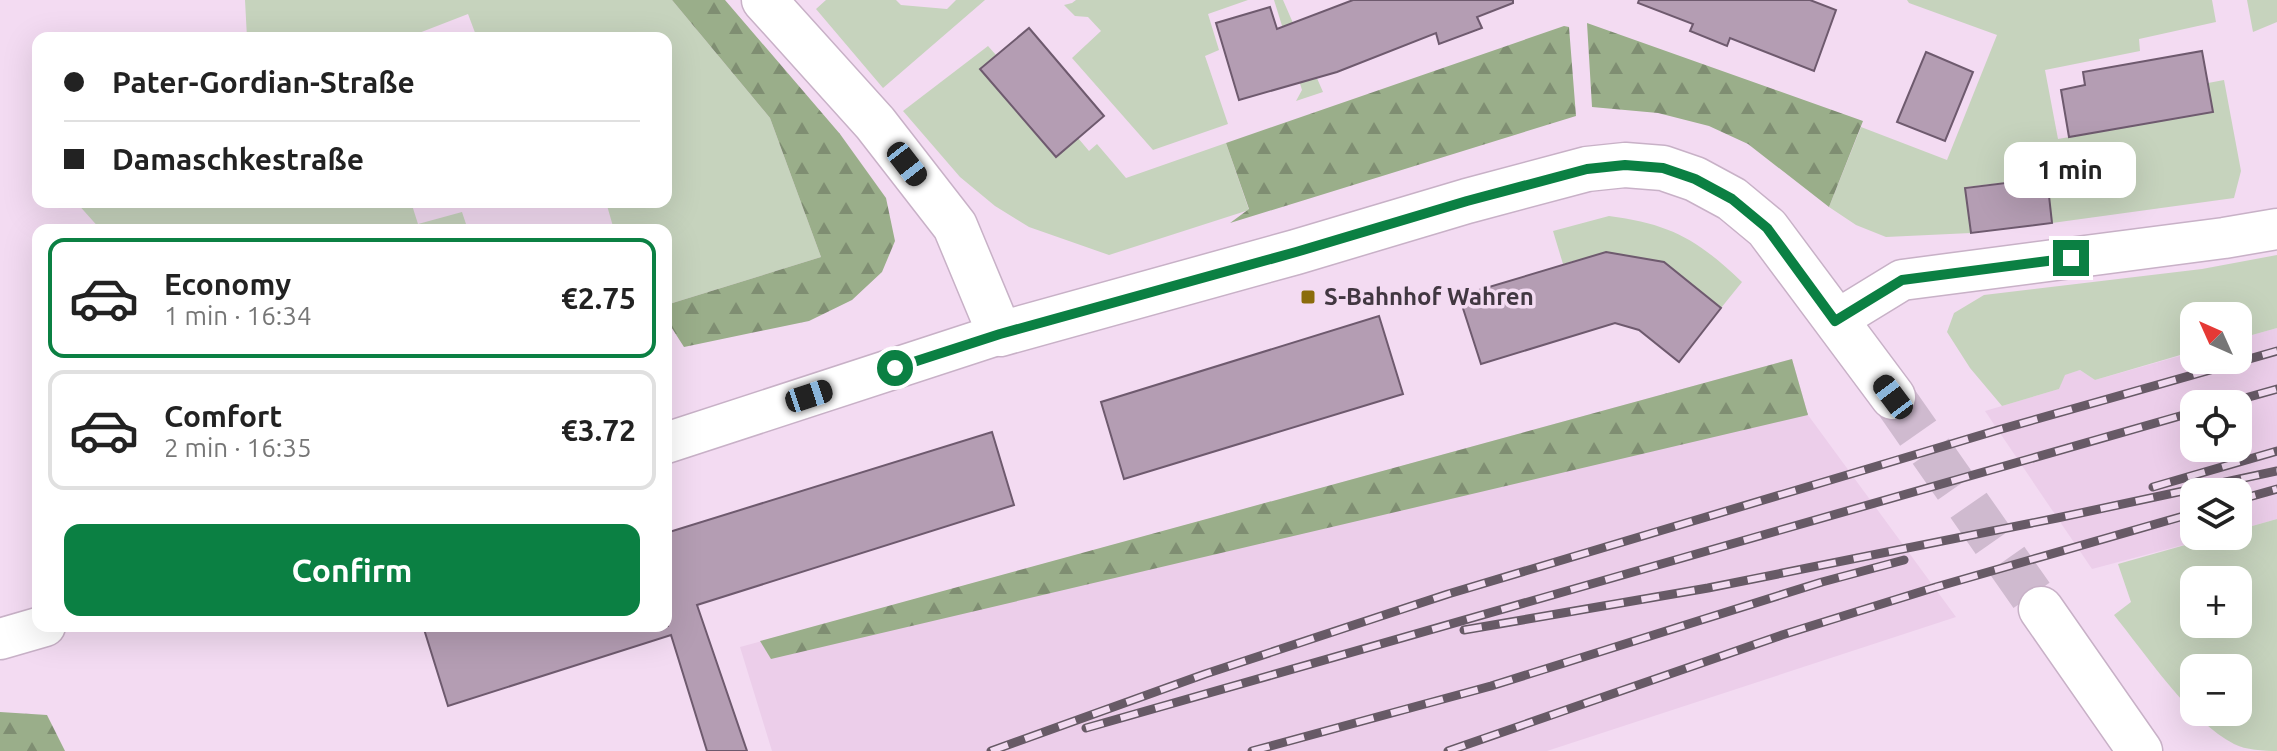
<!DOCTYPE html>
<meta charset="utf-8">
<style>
:root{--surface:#fff;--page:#f6f6f6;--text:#222;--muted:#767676;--line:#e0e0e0;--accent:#0b8043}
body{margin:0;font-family:Ubuntu,sans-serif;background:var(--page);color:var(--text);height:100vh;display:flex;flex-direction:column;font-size:30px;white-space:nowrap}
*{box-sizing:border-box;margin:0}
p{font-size:26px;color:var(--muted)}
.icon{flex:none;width:44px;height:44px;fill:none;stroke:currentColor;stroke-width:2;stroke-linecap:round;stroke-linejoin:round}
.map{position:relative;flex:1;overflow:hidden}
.details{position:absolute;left:32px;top:224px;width:640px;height:408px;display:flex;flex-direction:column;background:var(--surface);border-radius:16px;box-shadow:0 8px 32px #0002}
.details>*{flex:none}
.top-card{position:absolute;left:32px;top:32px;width:640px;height:176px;border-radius:16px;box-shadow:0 8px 32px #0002;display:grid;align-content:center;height:176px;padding:0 32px;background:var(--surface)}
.needle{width:52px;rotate:315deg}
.buttons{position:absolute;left:2180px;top:302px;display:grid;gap:16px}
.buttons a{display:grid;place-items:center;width:72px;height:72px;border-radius:16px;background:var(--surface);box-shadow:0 8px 32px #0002;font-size:40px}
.end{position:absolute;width:36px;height:36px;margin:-18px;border:10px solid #0b8043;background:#fff;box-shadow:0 0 0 4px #fff}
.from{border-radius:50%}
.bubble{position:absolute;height:56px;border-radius:16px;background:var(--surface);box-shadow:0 8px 32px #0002;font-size:26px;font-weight:700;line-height:56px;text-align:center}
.car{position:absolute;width:24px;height:48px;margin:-24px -12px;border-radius:10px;box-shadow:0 0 6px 2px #0007;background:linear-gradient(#222 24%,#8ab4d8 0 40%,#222 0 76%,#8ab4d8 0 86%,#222 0)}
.top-card b{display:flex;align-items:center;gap:28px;height:76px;font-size:30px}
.top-card b+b{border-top:2px solid var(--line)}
.top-card i{width:20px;height:20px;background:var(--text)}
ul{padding:14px 0 0;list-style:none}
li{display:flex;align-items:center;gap:24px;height:120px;margin:0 16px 12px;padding:0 16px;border:4px solid var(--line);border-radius:16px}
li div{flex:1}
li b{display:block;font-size:30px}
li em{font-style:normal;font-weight:700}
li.active{border-color:var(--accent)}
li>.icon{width:72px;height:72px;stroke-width:1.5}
.button{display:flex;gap:16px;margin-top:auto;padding:16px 32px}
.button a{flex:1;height:92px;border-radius:16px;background:var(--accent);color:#fff;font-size:32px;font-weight:700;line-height:92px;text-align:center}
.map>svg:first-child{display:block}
</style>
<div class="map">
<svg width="2277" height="751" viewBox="0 0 2277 751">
<defs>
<pattern id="forest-firs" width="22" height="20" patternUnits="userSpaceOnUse" patternTransform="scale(2)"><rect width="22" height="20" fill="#9aae8a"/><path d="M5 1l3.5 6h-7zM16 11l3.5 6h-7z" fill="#7f8e72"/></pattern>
</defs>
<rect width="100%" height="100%" fill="#f3dbf2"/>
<g fill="#ecceea" fill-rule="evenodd">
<path d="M2277,328V519L2238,530V492H2194V536H2217L2092,569L1985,411L2059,389L2064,375L2080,370L2095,380L2194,352V360H2238V339ZM2194,404H2238V448H2194Z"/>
<path d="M1792,359L1808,415L1956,617L1547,751H772L740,647Z"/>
</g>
<g fill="#c6d3bd" fill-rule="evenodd">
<path d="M245,0H672L770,118L821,257L666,305V230H614L606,202H666V38H477L468,14L406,38H247Z"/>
<path d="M826,0H896L901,5L947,9L956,0H985L883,88L816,9Z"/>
<path d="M1076,0H1248L1208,14L1219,50L1205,56L1228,124L1153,150L1072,58L1101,31L1088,17L1075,16L1064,5L1072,3Z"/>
<path d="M1274,0H1283L1323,92L1296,101L1302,90Z"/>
<path d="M1907,0H2212L2216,22L2139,39L2140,51L2045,70L2058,139L2212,112L2208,83L2224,80L2241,171L2234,198L2052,223L2046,178L1966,187L1971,233L1886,237L1856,225L1829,207L1861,127L1947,160L1997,35L1909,3Z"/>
<path d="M2247,0H2277V22L2253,32Z"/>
<path d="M988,46L996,55L980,69L1055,157L1078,138L1089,151L1097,144L1126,178L1226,143L1249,210L1109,255L1029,227L995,206L960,177L903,111Z"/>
<path d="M76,202H411L418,224L462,212L468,230H101Z"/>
<path d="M1609,216C1670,224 1697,239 1742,282L1721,308L1663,262L1606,252L1563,264L1553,231Z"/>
<path d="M2277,255V328L2238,339V316H2194V351L2095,380L2080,370L2065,375L2059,389L2002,406L1970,368L1947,332L1954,313L1984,295L2202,269Z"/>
<path d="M2277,519V751C2263,751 2246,750 2234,744C2191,722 2145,653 2114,615L2131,602L2118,564L2217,536H2238V530ZM2194,580H2238V624H2194ZM2194,668H2238V712H2194Z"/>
</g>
<g fill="url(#forest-firs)">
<path d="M672,0H725L840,134L886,198L895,241L882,272L852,300L809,321L684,347L666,319V305L821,257L770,118Z"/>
<path d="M1587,23L1863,121L1829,207L1748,144L1709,126L1658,113L1592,107Z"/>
<path d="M1564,26L1569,27L1576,116L1230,223L1249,209L1226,143Z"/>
<path d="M1792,359L1808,415L771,659L760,641Z"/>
<path d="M0,712L47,715L65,751H0Z"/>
</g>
<g fill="#b49db3" stroke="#6e5a6e" stroke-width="2">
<path d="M1353,0H1513V3L1477,17L1482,28L1439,44L1436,33L1337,72L1239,100L1216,23L1270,7L1277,29Z"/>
<path d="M1639,0H1810L1836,10L1814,71L1730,38L1727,46L1690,31L1693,24L1638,3Z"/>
<path d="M1029,28L1104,116L1056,157L980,69Z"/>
<path d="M2202,51L2213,112L2069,137L2061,90L2085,85L2083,72Z"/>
<path d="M1926,52L1973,72L1945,141L1897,122Z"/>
<path d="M2047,178L2052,223L1971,233L1965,188Z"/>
<path d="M1606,252L1664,262L1721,308L1679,362L1639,330L1615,323L1481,364L1459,296Z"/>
<path d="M1379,316L1403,394L1124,479L1101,402Z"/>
<path d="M992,432L1014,505L697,605L747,751H707L671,635L448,706L423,626H668L666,533Z"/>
</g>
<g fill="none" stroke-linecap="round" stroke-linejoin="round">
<path stroke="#cfbacf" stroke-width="44" stroke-dasharray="44 22" stroke-linecap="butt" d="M1893,397L2041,609"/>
<defs>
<g id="minor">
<path d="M1835,321L1902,280L2224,238L2277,229"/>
<path d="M666,443L1000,334"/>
<path d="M0,639L45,626"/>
</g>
<g id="tertiary">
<path d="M764,0L875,123L955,226L1000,334L1296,252L1467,201L1587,169L1625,165L1663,168L1695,179L1732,199L1767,228L1893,397"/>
<path d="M2041,609L2140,751"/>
</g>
</defs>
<use href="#minor" stroke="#c8b1c7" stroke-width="43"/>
<use href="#tertiary" stroke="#c8b1c7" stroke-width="47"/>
<use href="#minor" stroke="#fff" stroke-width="40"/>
<use href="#tertiary" stroke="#fff" stroke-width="44"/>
<defs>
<g id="rail">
<path d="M2224,404L2277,389"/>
<path d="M2153,487L2277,451"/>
<path d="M2238,500L2277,489"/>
<path d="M1464,630L1708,588L2057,518L2277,471"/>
<path d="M1086,728L2194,412"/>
<path d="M991,751L1205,674L1448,594L1998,430L2277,351"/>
<path d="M1252,751L1491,686L1822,582L1904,560"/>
<path d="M1448,751L1782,635L1936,587L2194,513"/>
</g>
</defs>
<use href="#rail" stroke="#675a66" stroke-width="9"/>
<use href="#rail" stroke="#f3dbf2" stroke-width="6" stroke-dasharray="18" stroke-linecap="butt"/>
</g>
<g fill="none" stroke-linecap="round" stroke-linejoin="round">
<path stroke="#0b8043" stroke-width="10" d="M895,368L1000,334L1296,252L1467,201L1587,169L1625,165L1663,168L1695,179L1732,199L1767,228L1835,321L1902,280L2071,258"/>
</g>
<rect fill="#8b6c0c" stroke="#f3dbf2" stroke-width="3" x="1300" y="289" width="16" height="16" rx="4"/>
<g text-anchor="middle" stroke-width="7" stroke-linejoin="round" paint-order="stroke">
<g font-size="24" font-weight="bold" fill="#413741" stroke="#f3dbf2" text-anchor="start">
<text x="1324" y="305">S-Bahnhof Wahren</text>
</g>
</g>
</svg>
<div class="buttons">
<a><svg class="needle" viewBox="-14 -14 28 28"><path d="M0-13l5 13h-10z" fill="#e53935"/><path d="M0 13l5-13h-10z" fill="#767676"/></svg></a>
<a><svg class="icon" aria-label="locate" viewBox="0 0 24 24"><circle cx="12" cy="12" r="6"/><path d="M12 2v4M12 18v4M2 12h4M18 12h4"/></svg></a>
<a><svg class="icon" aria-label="layers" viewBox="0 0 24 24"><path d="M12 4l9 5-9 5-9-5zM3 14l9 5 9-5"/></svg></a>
<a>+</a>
<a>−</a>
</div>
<i class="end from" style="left:895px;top:368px"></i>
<i class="end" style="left:2071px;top:258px"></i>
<div class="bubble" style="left:2004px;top:142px;width:132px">1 min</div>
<i class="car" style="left:907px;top:164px;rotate:142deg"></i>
<i class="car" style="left:809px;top:396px;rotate:72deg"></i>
<i class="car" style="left:1893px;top:397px;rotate:323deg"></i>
<div class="top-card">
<b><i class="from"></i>Pater-Gordian-Straße</b>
<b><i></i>Damaschkestraße</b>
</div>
<section class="details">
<ul>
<li class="active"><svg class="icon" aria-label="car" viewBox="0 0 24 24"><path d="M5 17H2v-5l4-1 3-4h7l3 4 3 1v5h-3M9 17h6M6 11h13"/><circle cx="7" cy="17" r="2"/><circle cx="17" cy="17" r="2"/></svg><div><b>Economy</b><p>1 min · 16:34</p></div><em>€2.75</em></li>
<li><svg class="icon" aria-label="car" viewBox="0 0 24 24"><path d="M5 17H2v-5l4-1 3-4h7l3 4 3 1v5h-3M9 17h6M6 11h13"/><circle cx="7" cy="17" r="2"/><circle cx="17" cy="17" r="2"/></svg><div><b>Comfort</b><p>2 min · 16:35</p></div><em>€3.72</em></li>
</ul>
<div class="button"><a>Confirm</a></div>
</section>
</div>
